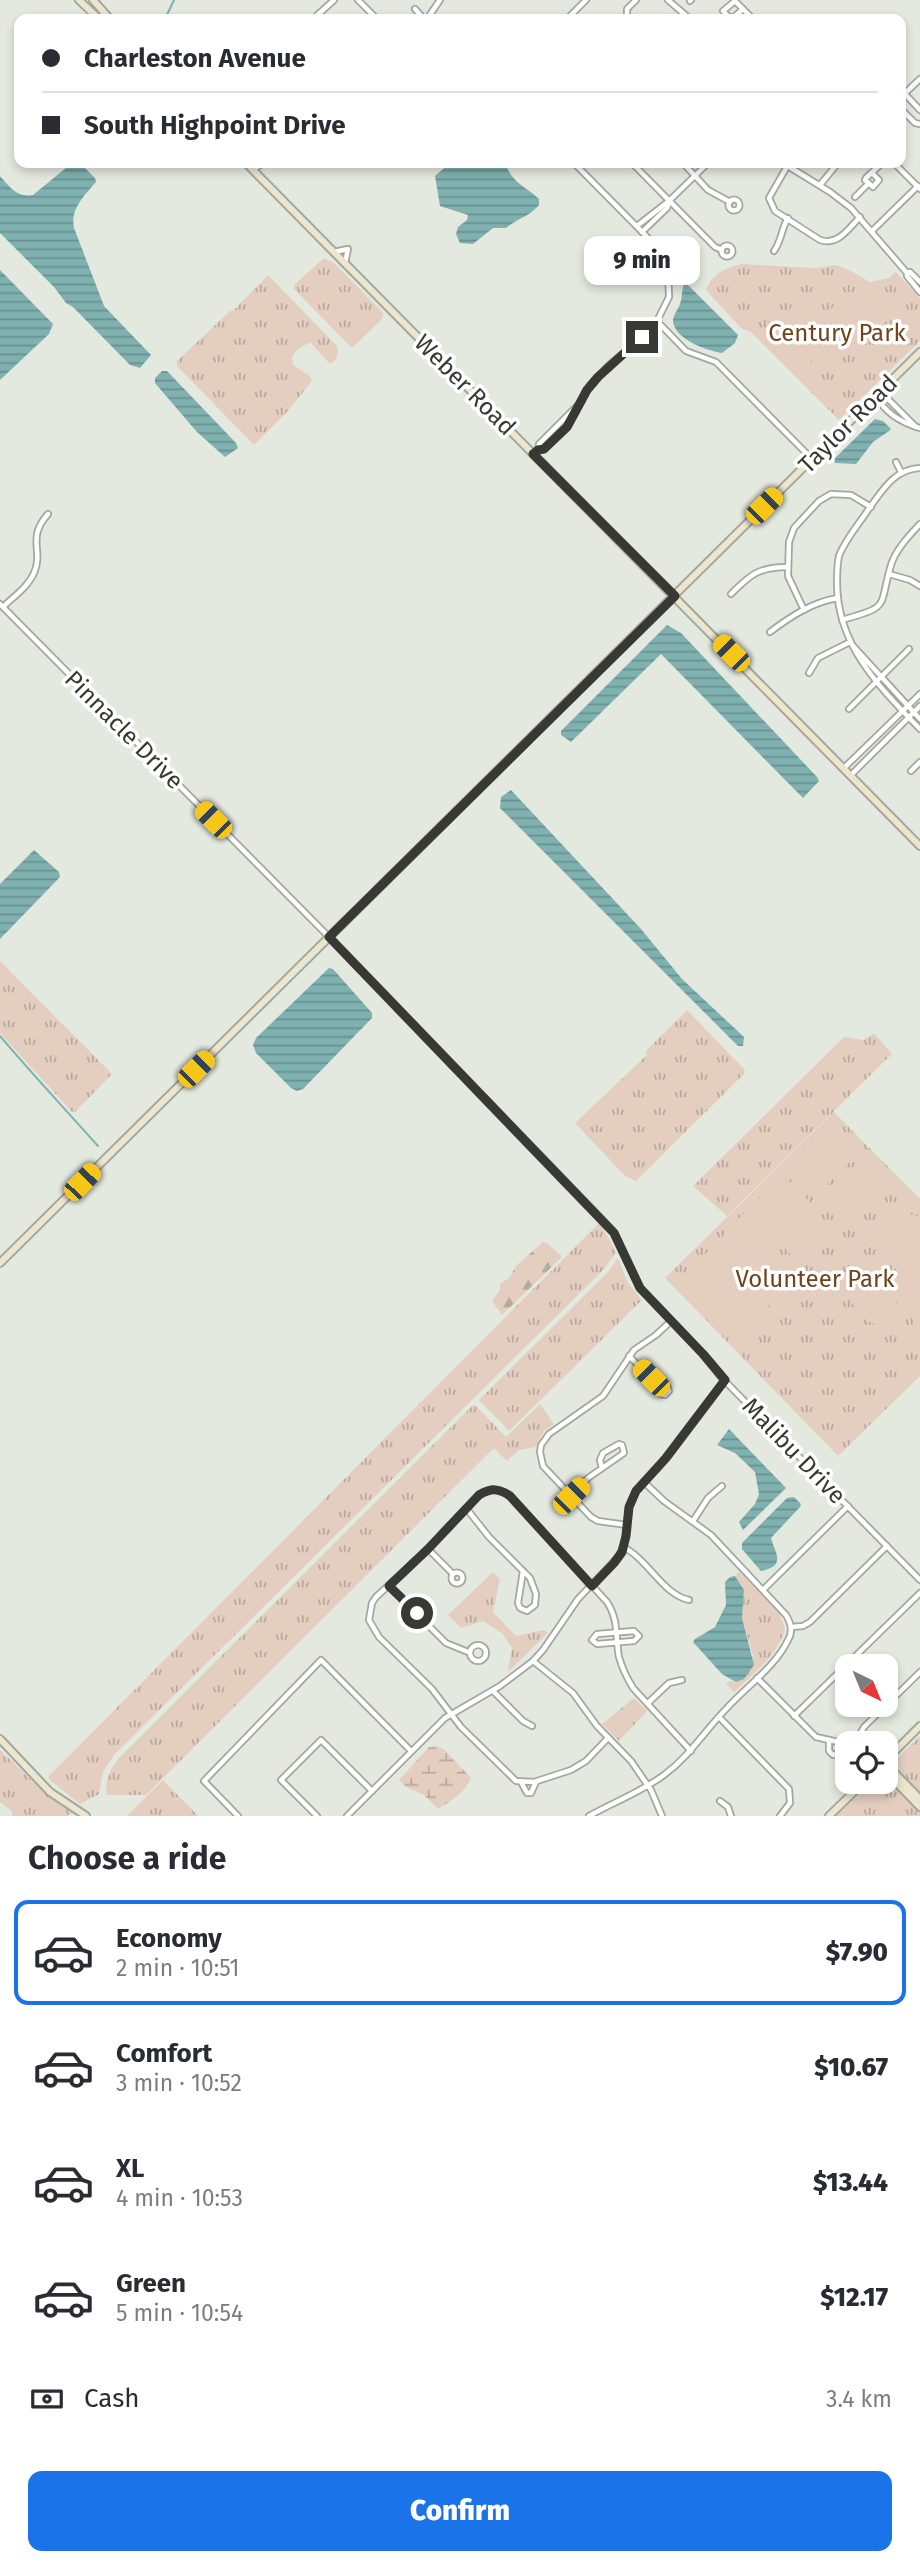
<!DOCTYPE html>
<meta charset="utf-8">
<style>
:root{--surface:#fff;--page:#f2f2f3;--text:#2b2b33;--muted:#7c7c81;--line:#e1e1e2;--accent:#1a73e8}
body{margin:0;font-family:"Fira Sans",sans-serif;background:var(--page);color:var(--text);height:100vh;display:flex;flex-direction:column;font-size:26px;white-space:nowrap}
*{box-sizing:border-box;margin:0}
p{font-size:23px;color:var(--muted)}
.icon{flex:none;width:38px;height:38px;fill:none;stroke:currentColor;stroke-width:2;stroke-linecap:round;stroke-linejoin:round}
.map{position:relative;height:1816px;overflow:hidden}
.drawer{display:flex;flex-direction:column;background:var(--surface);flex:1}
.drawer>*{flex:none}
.guide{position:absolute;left:14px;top:14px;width:892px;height:154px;border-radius:14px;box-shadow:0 4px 10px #0003;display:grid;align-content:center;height:154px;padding:0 28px;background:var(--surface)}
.needle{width:46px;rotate:137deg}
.tools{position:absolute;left:835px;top:1654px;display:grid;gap:14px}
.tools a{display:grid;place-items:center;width:63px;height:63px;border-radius:14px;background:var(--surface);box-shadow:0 4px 10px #0003;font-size:35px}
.end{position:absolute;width:32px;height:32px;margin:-16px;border:9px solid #383935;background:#fff;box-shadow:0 0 0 4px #fff}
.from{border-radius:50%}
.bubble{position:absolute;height:49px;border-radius:14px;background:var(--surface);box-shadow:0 4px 10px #0003;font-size:23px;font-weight:800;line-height:49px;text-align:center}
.car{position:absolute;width:21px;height:42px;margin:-21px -10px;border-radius:9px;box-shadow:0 0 5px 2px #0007;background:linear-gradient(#f5c518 24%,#345 0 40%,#f5c518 0 76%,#345 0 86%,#f5c518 0)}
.guide b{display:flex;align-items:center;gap:24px;height:66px;font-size:26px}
.guide b+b{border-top:2px solid var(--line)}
.guide i{width:18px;height:18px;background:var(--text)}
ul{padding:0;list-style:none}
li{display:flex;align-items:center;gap:21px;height:105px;margin:0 14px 10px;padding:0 14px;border:4px solid transparent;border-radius:14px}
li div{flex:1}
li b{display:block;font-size:26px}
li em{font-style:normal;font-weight:800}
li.active{border-color:var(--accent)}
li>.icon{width:63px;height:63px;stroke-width:1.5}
h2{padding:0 28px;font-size:32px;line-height:84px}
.pay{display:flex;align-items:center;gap:18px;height:77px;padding:0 28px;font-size:26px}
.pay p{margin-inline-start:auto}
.action{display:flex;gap:14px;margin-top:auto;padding:14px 28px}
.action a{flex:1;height:80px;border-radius:14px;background:var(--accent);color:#fff;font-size:28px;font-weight:800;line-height:80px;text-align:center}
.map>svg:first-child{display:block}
</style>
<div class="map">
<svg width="920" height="1816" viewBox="0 0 920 1816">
<defs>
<pattern id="grass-tufts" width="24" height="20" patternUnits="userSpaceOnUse" patternTransform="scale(1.75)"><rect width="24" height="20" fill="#e3cebf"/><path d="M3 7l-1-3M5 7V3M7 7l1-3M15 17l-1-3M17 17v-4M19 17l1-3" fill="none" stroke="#b9a89c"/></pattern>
<pattern id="forest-firs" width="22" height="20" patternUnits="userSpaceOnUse" patternTransform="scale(1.75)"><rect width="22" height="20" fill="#e3cebf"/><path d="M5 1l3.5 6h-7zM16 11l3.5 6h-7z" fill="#b9a89c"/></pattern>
<pattern id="wetland-marsh" width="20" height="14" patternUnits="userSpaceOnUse" patternTransform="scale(1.75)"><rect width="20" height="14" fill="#e3cebf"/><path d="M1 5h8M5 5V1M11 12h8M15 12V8" fill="none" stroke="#b9a89c"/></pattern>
<pattern id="water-rules" width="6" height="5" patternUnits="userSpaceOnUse" patternTransform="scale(1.75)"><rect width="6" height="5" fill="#7fb1b0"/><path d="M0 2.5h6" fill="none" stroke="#699190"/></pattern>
</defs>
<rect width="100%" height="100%" fill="#e4e9df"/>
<g fill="url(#grass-tufts)">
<path d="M324,258L335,264L383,313L382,319L352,348L294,289V285Z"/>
<path d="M741,264L815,268L836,265L849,270L870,282L889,278L896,272L920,298V341L839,420L751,332L742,329L706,290C714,272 723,270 741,264Z"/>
<path d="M268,275L337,346C339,354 337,360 330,364L310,342L297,350L292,357L293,365L310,376L312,381L286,413L254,445L177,366V361L230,311H233Z"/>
<path d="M0,961L112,1074L75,1112H72L0,1033Z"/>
<path d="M687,1010L745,1070L743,1075L636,1181L625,1176L575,1123L647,1055L646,1051Z"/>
<path d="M874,1033L892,1054L727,1216L693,1186L844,1037L864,1040Z"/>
<path d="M834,1112L920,1199V1376L838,1456L665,1278Z"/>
<path d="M600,1222L616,1252L604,1269L115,1754L103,1772L99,1794L80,1804L51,1781L48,1777Z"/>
<path d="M618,1258L628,1283L642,1300L509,1431L479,1400L608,1272Z"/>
<path d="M540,1404L554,1424L544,1431L535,1447L519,1450L507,1461L494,1448L146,1795H107C104,1781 110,1769 119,1758L472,1406L475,1405L506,1437Z"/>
<path d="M493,1572L500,1579L493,1612L516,1636L544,1630L548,1633L509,1671L508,1669L512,1648L503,1634L483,1621L461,1628L448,1615Z"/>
<path d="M739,1572L779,1613L785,1629C779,1654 752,1675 734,1692L726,1684L730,1681L736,1682L753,1656L742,1618L744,1590L735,1576Z"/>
<path d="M634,1698L647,1711L619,1741L602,1724Z"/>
<path d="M920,1736V1816H836L873,1782H886V1769Z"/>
<path d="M0,1750L48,1796L72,1812L68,1816H12V1811L0,1802Z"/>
<path d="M163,1780L198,1816H127Z"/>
</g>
<path fill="url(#forest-firs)" d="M543,1242L547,1243L562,1257L502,1315L492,1301L500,1290V1284L509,1278L516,1266Z"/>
<path fill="url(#wetland-marsh)" d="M436,1746L444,1749L471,1778C465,1793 451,1801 438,1809L424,1795L406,1787L399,1780L429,1747Z"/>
<g fill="#e3cebf">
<path d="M859,296L876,301L884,308L860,338H854L830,309L842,300Z"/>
<path d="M802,298L840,337V342L796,371L774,347L770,331L777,319Z"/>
<path d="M836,1123L862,1150L814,1197L788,1170Z"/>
<path d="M867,1154L894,1182L846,1229L819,1201Z"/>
<path d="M783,1175L810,1202L762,1250L735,1222Z"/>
<path d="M890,1213H906L920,1217V1264L899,1271L892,1267L875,1218Z"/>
<path d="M812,1215L828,1230L797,1261L782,1245Z"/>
<path d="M731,1228L758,1256L707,1306L680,1279Z"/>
<path d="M761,1259L788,1287L737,1337L710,1310Z"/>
<path d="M920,1274V1337H919L900,1285L903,1280Z"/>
<path d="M885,1286L891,1289L903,1323C879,1331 861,1323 851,1300Z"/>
</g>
<g fill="url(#water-rules)">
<path d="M72,163H80L95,178L96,182C84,196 70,209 74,228L104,306L151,355L140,368L130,365L73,307L66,303L54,287L0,233V176C10,187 17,198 33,195Z"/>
<path d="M450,163H505C513,184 524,185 539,199V205C529,217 518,218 506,228H493L473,244L460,243L456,234L458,227L467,220L468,215L440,206L435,176Z"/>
<path d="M0,270L53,324L49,334L0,380Z"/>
<path d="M685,282L738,335L735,343L722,353C708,351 673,339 673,320C674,314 678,309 680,304C683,296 681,289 685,282Z"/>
<path d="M162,371H167L236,443L238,448L225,457L197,432L155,383V378Z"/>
<path d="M875,419L883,421L891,429L889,431L873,442L856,464L835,463L834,459Z"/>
<path d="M667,625L681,633L817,777L819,781L803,798L661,654L571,742L561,735V731Z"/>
<path d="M511,790L641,929L682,979L744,1037L743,1046H738L500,808L501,797Z"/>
<path d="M34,850L59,872L60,877L0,939V884Z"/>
<path d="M329,968L333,969L372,1013V1018L303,1089L297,1091L291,1088L256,1053L253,1045L256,1038Z"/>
<path d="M729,1429L786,1488L743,1530L739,1522L755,1504L759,1494L755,1472L735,1453L717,1445Z"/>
<path d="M794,1497L801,1504L800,1507L771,1538C775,1553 787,1566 761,1571L742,1549V1543L787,1498Z"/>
<path d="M735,1576L744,1590L742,1618L754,1665L744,1679L736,1682L722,1674L693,1642L695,1639L715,1627L726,1605L725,1582L730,1577Z"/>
</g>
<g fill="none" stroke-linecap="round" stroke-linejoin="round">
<g stroke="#7fb1b0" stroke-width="2">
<path d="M165,19L174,0"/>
<path d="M0,1036C32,1074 65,1109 98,1146"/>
</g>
<defs>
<g id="street">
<path d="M358,0L377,19"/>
<path d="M668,0L690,19"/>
<path d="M690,1L691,0"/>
<path d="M415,9L424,19"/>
<path d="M743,9L753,19"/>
<path d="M313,19L334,0"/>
<path d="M427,19L440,0"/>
<path d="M567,19L586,0"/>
<path d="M627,19V9L636,0"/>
<path d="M724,19L728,16L733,18L743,9L735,1L723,11L728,16"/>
<path d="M905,94L920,110"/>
<path d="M901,97L920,79"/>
<path d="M901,109L915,123L920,124"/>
<path d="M371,163H389"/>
<path d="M632,163L715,247L722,250"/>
<path d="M683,163L708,190L730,202"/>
<path d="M783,163L830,192L851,208L907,273V276L920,292"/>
<path d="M789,163L769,198L775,211L820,240C838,246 848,229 860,217"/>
<path d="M894,163L920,189"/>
<path d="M253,169L264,163"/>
<path d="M872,173L879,180L873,187L865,180L866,178L882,163"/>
<path d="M820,185L838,163"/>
<path d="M855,197L868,184"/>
<circle cx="734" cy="205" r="5.5"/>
<path d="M637,226L669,201L708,163"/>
<path d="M872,231L918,186"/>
<path d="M642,232L667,208L669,202"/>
<circle cx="727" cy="251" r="5.5"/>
<path d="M774,251C782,240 781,229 788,218"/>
<path d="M334,252L348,249L345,263"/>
<path d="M907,273L910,272L920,282"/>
<path d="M657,321L686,351L716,362L812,459"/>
<path d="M876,396C886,414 902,423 920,428"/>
<path d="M876,396H885L916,427"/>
<path d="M538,450L539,444L577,406"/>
<path d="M533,454L538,450L544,449L567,427L590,385L610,364L647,334L657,321L669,297L668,269L656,246L574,163"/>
<path d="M896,462L901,472"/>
<path d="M920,468C894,469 882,491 868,510C859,524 845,540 839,556C837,565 837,574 837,583C837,645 879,687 920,729"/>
<path d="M889,574L910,580L920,586"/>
<path d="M731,594C751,574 759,567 788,567"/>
<path d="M0,604L329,937L600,1217L614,1232L640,1288L703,1354L720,1376L920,1580"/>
<path d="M3,607C13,597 28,587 34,573C44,550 26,539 48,514"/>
<path d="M804,610L788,576L789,542L794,528L819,501L831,494L851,495L871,507"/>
<path d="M842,620C892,606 878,608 891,565C896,549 909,536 920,524"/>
<path d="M770,632C790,617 812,602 838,598"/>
<path d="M854,647L920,719"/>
<path d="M809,673L818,658L850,642"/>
<path d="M849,709L909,649"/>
<path d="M844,768L920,694"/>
<path d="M911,771L920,762"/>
<path d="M851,775L920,706"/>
<path d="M629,1356L651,1378V1385L660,1394L665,1395L669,1391L667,1386L659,1378H651"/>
<path d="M571,1496L588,1478L624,1453L622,1445L619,1444L603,1453L600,1460L602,1468"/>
<path d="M466,1508L489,1537L530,1578L536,1594L535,1605L527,1611L520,1608L518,1603L523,1571"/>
<path d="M693,1521L708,1498L722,1486"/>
<path d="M627,1525L598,1521L591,1517L543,1466L540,1452L541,1445L549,1434L603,1396L634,1350L656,1335L671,1321"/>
<path d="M623,1547C648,1559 662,1594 689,1600"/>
<path d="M428,1549L453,1574"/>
<circle cx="457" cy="1578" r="5.5"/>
<path d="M389,1586L446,1643L468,1652"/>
<path d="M763,1590L848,1506"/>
<path d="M791,1627L803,1626L810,1622L887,1546"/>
<path d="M634,1631L639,1636L634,1641L597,1644L592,1640L597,1634Z"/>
<circle cx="478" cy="1653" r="8"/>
<path d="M533,1661L573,1693L597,1726L631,1761L651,1790L662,1816"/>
<path d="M757,1678L816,1737L847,1744"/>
<path d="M493,1691L523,1721L532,1726"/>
<path d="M648,1703L669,1683L682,1680"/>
<path d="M794,1716L920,1593"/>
<path d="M719,1717L789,1789L790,1803L780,1816"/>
<path d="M608,1738L586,1761L571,1770L534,1782L516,1781L461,1727L432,1689L379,1637L369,1620L372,1603L376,1597L428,1549L479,1495C491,1488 499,1488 510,1496L607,1602C619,1620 615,1636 619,1657C622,1668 627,1678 633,1688L691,1751"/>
<path d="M829,1740V1751L833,1755L838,1754L843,1743"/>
<path d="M855,1743L864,1727L920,1672"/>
<path d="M521,1782L527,1793H531L536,1782"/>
<path d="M720,1801L728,1807L731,1816"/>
<path d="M238,1816L204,1781L321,1660L411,1751"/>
<path d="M317,1816L281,1780L321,1740L372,1791"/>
<path d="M347,1816L445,1718L500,1686L533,1661L543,1650L578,1599L619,1556L625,1541L629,1507L636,1491L660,1465L725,1380"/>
<path d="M589,1816C614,1802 641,1792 664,1775C690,1756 705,1730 727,1708C746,1687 776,1666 788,1640C793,1632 791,1623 786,1615L711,1535L664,1501L644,1482"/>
</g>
<g id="secondary">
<path d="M79,0L99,19"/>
<path d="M93,0L110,19"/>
<path d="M246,163L920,846"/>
<path d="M0,1263L920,352"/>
<path d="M0,1739L50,1792L86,1816"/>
<path d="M886,1760L920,1726"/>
<path d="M886,1764L920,1799"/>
<path d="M886,1772L920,1807"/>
<path d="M829,1816L864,1782"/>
</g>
</defs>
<use href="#street" stroke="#a3a79e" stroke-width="8"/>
<use href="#secondary" stroke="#a3a79e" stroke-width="10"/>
<use href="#street" stroke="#fff" stroke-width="4.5"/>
<use href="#secondary" stroke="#ede6cf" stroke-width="6"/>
</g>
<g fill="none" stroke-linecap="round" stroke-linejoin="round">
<path stroke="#383935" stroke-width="9" d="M417,1613L389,1586L428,1549L479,1495C491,1488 499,1488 510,1496L592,1586L614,1563L622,1552L626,1536L629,1507L636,1491L666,1458L725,1380L703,1354L640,1288L614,1233L329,937L675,596L533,454L538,450L544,449L567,427L587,390L598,377L642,337"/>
</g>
<g text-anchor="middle" stroke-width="7" stroke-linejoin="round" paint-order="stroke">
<g font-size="24" fill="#70431c" stroke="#fff">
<text x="837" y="341">Century Park</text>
<text x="815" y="1287">Volunteer Park</text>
</g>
<g font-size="24" fill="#383935" stroke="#fff">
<text transform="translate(465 385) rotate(45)" y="8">Weber Road</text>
<text transform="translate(848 424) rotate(-45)" y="8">Taylor Road</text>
<text transform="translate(124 730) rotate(45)" y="8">Pinnacle Drive</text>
<text transform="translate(794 1451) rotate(46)" y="8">Malibu Drive</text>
</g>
</g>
</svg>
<div class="tools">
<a><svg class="needle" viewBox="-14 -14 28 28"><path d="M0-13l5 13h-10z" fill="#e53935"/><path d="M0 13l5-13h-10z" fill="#7c7c81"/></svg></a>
<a><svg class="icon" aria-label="locate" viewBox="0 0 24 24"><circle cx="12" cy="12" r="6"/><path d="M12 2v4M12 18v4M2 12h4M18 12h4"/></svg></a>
</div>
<i class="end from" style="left:417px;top:1613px"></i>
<i class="end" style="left:642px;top:337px"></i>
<div class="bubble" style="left:584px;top:236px;width:116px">9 min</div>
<i class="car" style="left:764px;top:506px;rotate:45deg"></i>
<i class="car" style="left:731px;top:653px;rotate:315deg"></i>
<i class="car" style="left:213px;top:820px;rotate:315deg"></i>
<i class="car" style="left:196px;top:1069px;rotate:45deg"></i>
<i class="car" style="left:82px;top:1182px;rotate:44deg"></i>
<i class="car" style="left:651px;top:1378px;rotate:315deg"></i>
<i class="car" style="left:571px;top:1496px;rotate:45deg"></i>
<div class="guide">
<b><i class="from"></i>Charleston Avenue</b>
<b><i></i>South Highpoint Drive</b>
</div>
</div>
<section class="drawer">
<h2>Choose a ride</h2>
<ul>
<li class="active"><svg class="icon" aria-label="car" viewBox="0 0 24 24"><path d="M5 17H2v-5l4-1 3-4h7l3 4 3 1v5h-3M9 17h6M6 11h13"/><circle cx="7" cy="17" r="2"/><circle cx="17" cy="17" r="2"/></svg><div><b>Economy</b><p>2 min · 10:51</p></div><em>$7.90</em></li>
<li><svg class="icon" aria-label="car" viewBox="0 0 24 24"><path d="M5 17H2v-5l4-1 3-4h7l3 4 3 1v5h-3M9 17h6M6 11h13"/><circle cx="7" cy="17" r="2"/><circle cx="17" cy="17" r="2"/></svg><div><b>Comfort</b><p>3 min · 10:52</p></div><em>$10.67</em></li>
<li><svg class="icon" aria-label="car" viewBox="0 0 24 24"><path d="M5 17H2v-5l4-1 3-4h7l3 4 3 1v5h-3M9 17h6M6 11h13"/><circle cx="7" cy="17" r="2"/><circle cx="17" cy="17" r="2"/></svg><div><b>XL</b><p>4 min · 10:53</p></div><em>$13.44</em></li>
<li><svg class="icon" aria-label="car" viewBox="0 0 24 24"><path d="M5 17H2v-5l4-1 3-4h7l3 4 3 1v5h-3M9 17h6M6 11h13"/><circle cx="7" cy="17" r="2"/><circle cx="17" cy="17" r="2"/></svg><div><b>Green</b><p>5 min · 10:54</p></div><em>$12.17</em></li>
</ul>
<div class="pay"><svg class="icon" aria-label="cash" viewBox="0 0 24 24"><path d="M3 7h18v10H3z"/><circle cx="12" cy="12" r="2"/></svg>Cash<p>3.4 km</p></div>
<div class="action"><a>Confirm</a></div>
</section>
